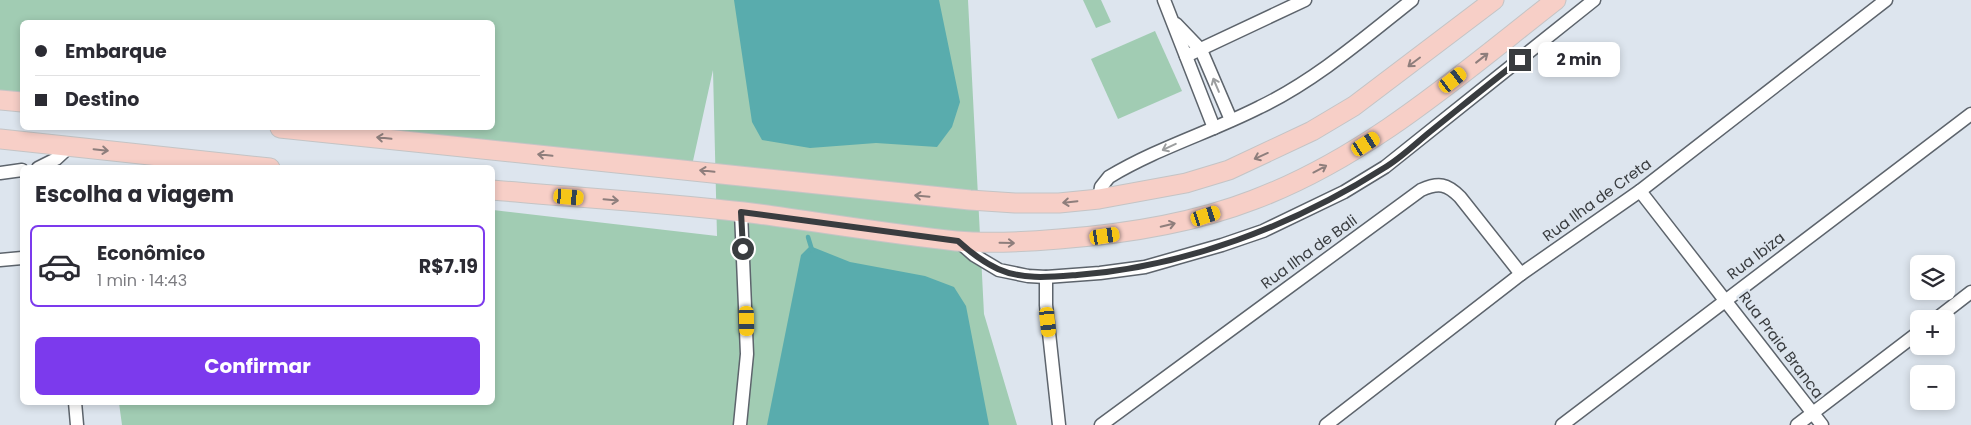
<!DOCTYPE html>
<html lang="pt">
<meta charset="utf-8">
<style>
:root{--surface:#fff;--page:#f7f7f7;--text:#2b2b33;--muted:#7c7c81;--line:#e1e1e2;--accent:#7c3aed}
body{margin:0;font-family:Poppins,sans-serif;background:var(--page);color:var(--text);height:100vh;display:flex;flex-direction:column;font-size:19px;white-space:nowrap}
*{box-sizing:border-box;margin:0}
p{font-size:16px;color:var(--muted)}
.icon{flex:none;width:28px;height:28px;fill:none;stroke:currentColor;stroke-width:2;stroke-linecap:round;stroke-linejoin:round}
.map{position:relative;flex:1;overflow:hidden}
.details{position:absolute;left:20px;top:165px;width:475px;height:240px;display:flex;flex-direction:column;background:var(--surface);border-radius:8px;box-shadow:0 2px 8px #0003}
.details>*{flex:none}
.banner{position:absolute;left:20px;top:20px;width:475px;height:110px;border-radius:8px;box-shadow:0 2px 8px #0003;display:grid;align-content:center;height:110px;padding:0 15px;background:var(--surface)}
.controls{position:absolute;left:1910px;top:255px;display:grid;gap:10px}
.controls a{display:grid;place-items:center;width:45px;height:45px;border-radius:8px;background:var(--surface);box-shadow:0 2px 8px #0003;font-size:25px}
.end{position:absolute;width:22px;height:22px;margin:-11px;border:6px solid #393c3f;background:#fff;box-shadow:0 0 0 2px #fff}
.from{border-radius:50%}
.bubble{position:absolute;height:35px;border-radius:8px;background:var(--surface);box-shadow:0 2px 8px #0003;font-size:16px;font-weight:700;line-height:35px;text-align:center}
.car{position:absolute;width:15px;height:30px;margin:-15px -8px;border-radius:6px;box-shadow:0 0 4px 1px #0007;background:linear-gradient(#f5c518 24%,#345 0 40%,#f5c518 0 76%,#345 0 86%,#f5c518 0)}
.banner b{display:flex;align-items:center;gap:18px;height:48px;font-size:19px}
.banner b+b{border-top:1px solid var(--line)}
.banner i{width:12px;height:12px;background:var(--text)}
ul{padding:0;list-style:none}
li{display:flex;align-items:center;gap:15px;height:82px;margin:0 10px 8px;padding:0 5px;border:2px solid var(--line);border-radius:8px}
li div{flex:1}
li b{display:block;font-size:19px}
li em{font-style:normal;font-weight:700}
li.current{border-color:var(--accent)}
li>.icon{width:45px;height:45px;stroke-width:1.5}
h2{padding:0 15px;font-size:22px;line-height:60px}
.primary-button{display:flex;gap:10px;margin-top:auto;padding:10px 15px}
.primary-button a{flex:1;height:58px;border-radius:8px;background:var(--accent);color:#fff;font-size:20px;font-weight:700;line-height:58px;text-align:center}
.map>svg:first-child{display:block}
</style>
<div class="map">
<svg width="1971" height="425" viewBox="0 0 1971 425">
<rect width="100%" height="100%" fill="#dde5ee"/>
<g fill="#a1ccb3">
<path d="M0,0H968L984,314L1017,425H122L119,403L492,402L493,210L717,236L713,70L691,170L272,128H492V22H22V102L0,100Z"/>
<path d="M1083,0H1101L1111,22L1096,28Z"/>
<path d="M1155,31L1182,91L1118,119L1091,59Z"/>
</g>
<g fill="#59acad">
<path d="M734,0H939L960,102L952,127L937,147L876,143L810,148L762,140L752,122Z"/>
<path d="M810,246L850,262L925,276L954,287L966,306L989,425H767L801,255Z"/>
</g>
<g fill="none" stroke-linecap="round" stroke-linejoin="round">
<path stroke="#59acad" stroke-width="4.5" d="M808,237L812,250"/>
<defs>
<g id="street">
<path d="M1164,0L1214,128"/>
<path d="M1176,24L1201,50L1231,120"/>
<path d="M1186,56L1305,0"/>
<path d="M38,168L56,159L70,146"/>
<path d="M0,173L22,170"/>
<path d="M1640,191L1822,425"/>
<path d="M1099,199L1101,187L1109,177C1157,148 1211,132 1260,107C1316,80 1364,38 1412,0"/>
<path d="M958,241L974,255L999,270L1028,276L1046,277L1100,273L1145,267L1222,245L1263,231L1344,192L1385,167L1594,0"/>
<path d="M0,260L22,258"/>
<path d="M1046,277V305L1059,425"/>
<path d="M1936,319L1971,292"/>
<path d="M75,402L77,425"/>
<path d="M740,425L747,354L741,212"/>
<path d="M1101,425L1421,190C1439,182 1447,184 1460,197L1521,274"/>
<path d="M1326,425L1521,274L1640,191L1886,0"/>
<path d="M1562,425L1971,114"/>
<path d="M1797,425L1919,332"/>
</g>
<g id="primary">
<path d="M0,100L22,102"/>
<path d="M280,128L970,200L1015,203H1059L1099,199L1186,183L1229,170L1312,131L1354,106L1494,0"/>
<path d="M0,139L270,168"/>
<path d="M492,190C581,198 671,203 759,214C825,223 890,234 956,241C991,244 1024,242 1059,239C1125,234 1191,224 1253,200C1368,157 1461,74 1556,0"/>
</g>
</defs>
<use href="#street" stroke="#5d646c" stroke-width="15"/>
<use href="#primary" stroke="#c4c4c5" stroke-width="21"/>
<use href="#street" stroke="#fff" stroke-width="12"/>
<use href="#primary" stroke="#f7cfc7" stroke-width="19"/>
</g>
<defs><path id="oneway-shaft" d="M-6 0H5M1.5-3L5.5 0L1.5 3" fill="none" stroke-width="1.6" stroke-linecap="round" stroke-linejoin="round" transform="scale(1.25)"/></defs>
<g stroke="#8e7e7c">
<use href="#oneway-shaft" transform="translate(1482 58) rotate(-38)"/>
<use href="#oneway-shaft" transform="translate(1414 62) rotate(143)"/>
<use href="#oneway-shaft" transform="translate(384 138) rotate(-174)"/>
<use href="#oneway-shaft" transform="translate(101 150) rotate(6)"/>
<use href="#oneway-shaft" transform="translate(545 155) rotate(-174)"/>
<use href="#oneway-shaft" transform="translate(1261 156) rotate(156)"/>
<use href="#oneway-shaft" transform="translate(1320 169) rotate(-28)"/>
<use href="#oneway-shaft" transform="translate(707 171) rotate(-174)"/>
<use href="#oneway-shaft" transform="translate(922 196) rotate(-175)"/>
<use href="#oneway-shaft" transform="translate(611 200) rotate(5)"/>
<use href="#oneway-shaft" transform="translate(1070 202) rotate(174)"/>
<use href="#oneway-shaft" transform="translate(1168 225) rotate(-13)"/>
<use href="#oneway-shaft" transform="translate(1007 243) rotate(1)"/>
</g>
<g stroke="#9c9e9f">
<use href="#oneway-shaft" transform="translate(1216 85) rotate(-113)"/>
<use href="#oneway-shaft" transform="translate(1169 147) rotate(155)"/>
</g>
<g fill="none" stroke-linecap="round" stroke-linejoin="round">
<path stroke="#393c3f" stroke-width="6" d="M743,249L741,212L958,241C970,252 983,262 998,269C1022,280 1051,277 1077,275C1184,267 1293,226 1384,168C1401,158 1416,143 1431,131C1461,107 1490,83 1520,60"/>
</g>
<g text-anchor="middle" stroke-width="5" stroke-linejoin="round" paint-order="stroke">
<g font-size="15" fill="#393c3f" stroke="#dde5ee">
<text transform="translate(1597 200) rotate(-36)" y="5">Rua Ilha de Creta</text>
<text transform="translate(1309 252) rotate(-36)" y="5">Rua Ilha de Bali</text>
<text transform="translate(1756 256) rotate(-37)" y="5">Rua Ibiza</text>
<text transform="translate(1781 345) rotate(53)" y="5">Rua Praia Branca</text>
</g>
</g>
</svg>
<div class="controls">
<a><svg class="icon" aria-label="layers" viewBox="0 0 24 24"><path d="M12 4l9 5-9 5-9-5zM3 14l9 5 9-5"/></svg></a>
<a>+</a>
<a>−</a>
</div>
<i class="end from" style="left:743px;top:249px"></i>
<i class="end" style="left:1520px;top:60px"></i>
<div class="bubble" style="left:1538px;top:42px;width:82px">2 min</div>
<i class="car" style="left:1453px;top:80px;rotate:52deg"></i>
<i class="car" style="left:1366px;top:144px;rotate:57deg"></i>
<i class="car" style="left:569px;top:197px;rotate:95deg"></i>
<i class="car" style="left:1206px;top:216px;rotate:72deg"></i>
<i class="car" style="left:1105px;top:236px;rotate:81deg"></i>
<i class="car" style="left:747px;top:321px;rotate:179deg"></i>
<i class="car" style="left:1048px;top:322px;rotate:174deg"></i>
<div class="banner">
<b><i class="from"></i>Embarque</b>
<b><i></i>Destino</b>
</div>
<section class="details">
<h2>Escolha a viagem</h2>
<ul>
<li class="current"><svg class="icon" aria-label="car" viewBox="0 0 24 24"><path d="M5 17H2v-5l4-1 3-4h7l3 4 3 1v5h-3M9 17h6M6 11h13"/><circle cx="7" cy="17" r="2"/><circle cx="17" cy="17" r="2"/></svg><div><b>Econômico</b><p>1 min · 14:43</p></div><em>R$7.19</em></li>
</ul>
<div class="primary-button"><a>Confirmar</a></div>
</section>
</div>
